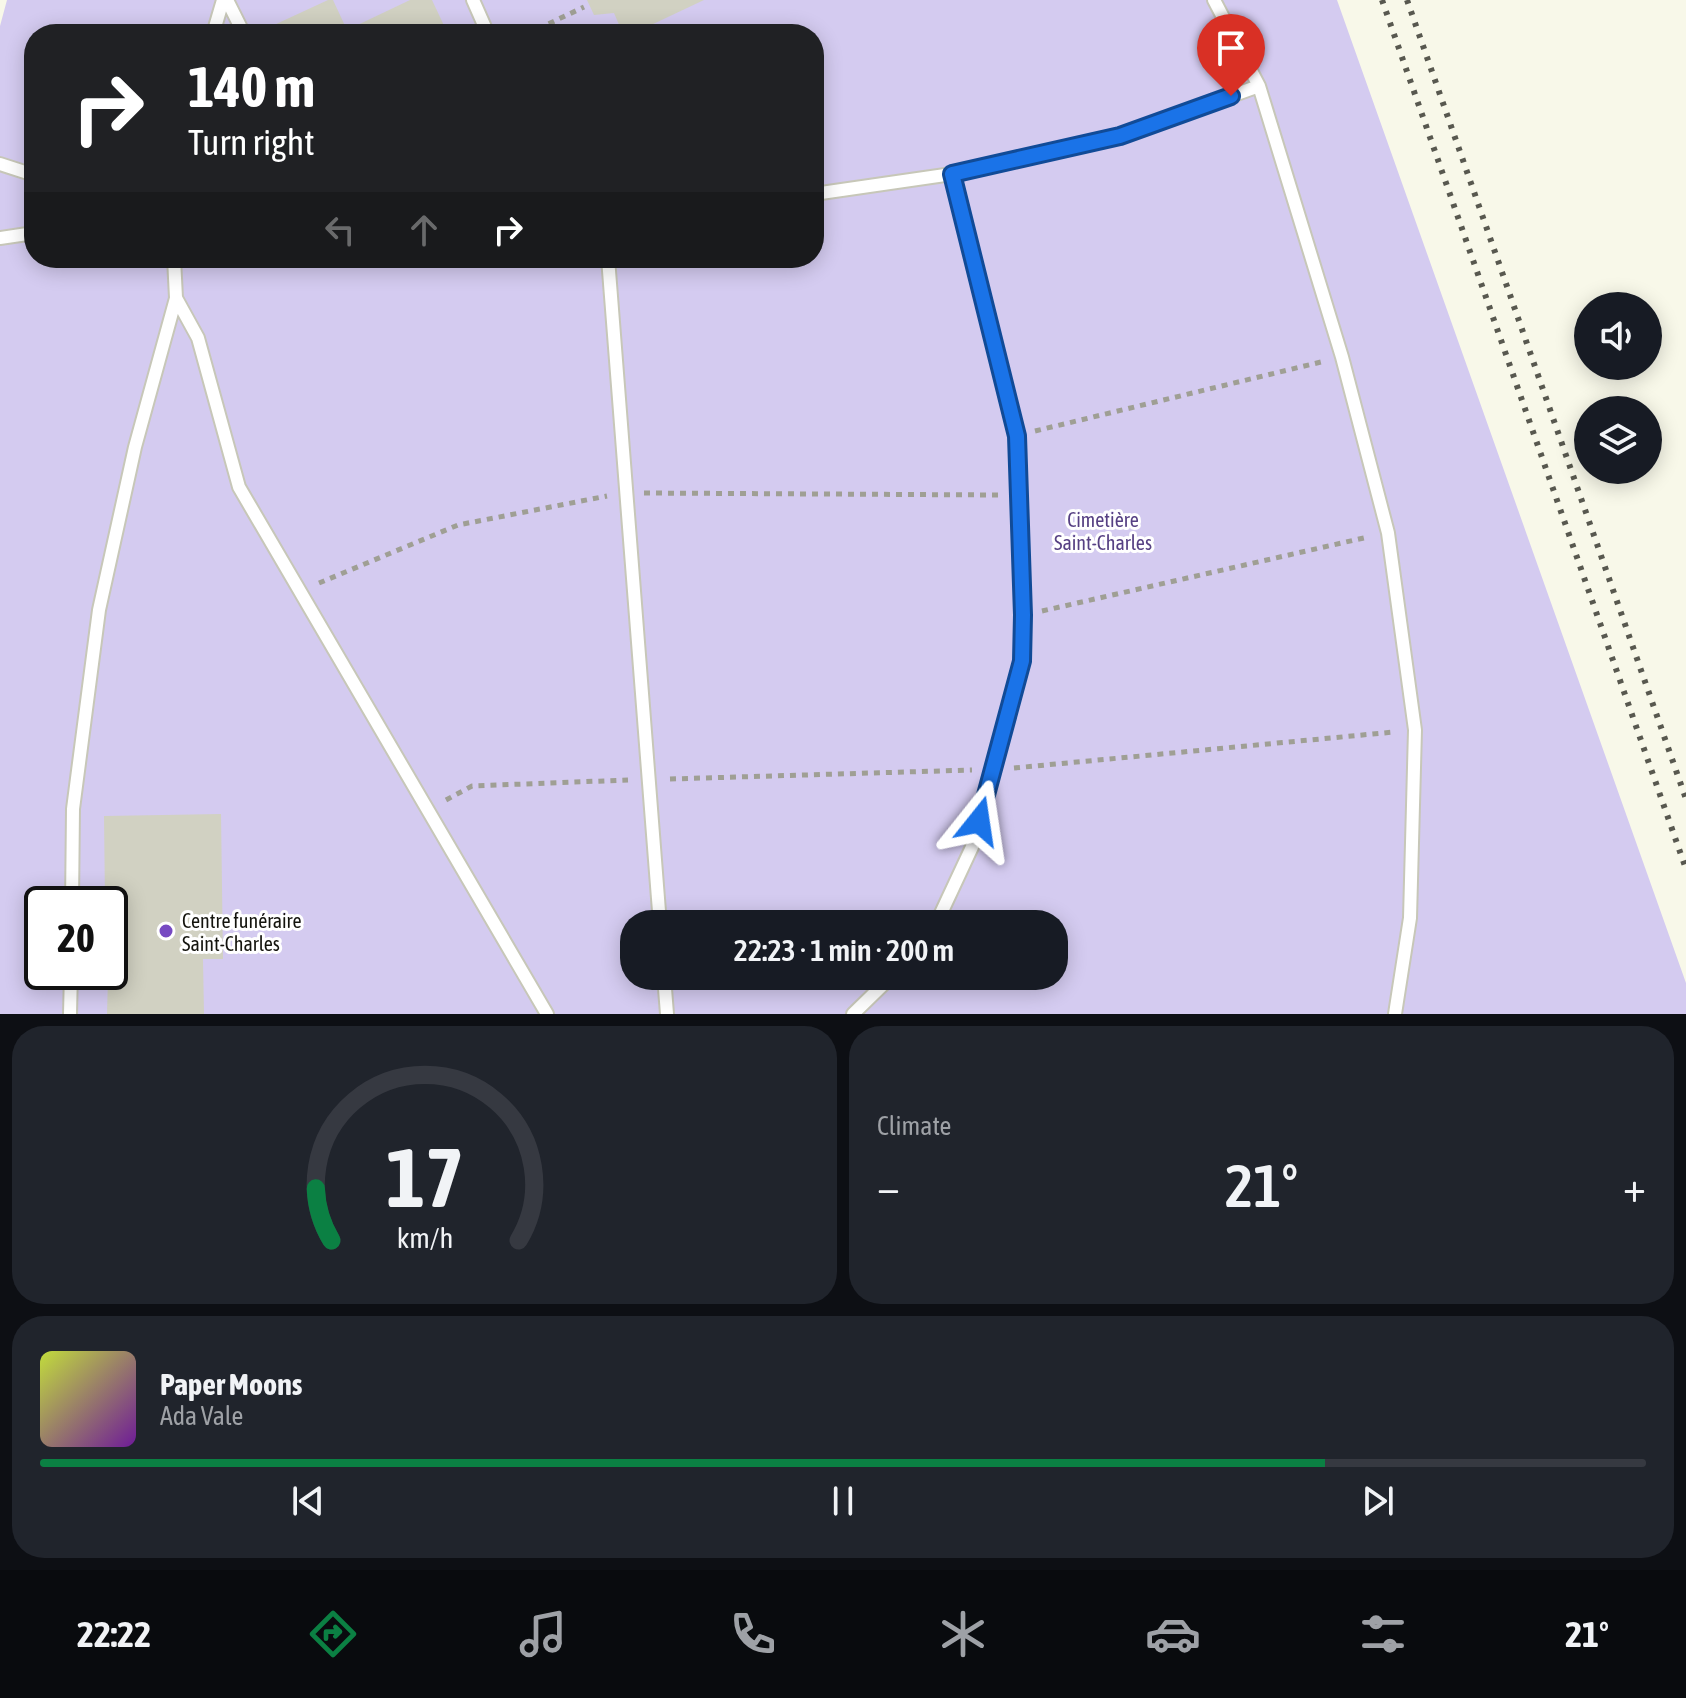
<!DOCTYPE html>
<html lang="en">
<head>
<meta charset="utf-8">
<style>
	:root { --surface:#171b24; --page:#20242c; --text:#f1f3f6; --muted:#9ea1a6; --line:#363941; --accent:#0b8043 }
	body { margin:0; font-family:"Asap Condensed",sans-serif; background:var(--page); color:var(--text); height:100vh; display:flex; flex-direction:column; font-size:30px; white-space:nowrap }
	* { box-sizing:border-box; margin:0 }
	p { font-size:26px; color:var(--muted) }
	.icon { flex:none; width:44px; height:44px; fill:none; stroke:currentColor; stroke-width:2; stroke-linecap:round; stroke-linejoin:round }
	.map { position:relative; height:1014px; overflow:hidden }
	.details { display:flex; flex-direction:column; gap:12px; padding:12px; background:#0d0f14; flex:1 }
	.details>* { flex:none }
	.hud { position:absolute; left:24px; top:24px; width:800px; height:244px; border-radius:32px; box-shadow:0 4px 20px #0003; background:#202124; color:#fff; overflow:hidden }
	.fabs { position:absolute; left:1574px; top:292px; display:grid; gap:16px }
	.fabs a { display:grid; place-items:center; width:88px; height:88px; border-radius:50%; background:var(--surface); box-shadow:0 4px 20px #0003; font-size:40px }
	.speed { position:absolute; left:24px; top:886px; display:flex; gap:16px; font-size:40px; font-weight:700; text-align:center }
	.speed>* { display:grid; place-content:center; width:104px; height:104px; border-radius:50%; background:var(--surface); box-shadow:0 4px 20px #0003; line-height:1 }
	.speed .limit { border:4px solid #111; border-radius:12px; background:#fff; color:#111 }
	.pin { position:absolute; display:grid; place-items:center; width:68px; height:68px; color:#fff; margin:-82px -34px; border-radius:50% 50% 50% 0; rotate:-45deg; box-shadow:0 0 8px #0007 }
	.pin .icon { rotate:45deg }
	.me { position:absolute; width:88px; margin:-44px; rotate:15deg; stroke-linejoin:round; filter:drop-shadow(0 0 6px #0008) }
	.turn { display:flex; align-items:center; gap:28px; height:168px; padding:0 32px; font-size:36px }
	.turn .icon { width:104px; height:104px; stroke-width:2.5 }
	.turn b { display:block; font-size:56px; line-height:68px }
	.lanes { display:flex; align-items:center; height:76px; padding:0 32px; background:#0003; justify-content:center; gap:40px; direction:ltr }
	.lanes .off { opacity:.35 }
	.big { font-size:60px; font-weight:600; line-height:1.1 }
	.details .tile { flex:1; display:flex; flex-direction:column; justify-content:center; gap:12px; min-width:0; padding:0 28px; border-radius:32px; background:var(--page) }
	.details .dial { align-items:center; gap:0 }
	.dial svg { height:208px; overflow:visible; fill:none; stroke:var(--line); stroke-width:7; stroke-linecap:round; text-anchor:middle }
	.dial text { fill:var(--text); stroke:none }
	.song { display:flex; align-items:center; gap:24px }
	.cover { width:96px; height:96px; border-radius:12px; background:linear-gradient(135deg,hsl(70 70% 55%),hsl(280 70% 35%)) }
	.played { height:8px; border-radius:4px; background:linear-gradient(90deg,var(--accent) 80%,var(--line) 80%) }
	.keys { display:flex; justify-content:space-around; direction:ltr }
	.heat { display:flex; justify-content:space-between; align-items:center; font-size:44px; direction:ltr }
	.details .tiles { flex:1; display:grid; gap:12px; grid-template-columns:1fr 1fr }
	.tile:last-child { grid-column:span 2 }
	.trip { position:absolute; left:620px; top:910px; width:448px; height:80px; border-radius:32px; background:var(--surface); box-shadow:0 4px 20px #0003; font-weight:600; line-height:80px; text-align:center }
	.tabs { display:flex; height:128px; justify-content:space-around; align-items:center; background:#090b0e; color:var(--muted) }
	.tabs .icon { width:56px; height:56px }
	.tabs .current { color:var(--accent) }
	.tabs b { font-size:36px; color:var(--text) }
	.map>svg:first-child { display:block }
	.green { fill:#d4cbf0; fill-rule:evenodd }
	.building { fill:#d1d1c2 }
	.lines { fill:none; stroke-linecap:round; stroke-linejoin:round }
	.service-casing { stroke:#c7c7b8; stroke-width:16 }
	.path { stroke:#9f9f94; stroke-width:5; stroke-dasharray:6 6; stroke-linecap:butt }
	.service { stroke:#fff; stroke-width:12 }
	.rail { stroke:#58584f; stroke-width:6; stroke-dasharray:4 8; stroke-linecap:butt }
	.route-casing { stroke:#114b97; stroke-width:20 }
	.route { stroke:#1a73e8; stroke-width:14 }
	.poi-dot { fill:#774ac2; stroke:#fff; stroke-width:3 }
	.labels { text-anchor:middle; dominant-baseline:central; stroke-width:6; stroke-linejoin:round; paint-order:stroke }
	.park-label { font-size:20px; fill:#564083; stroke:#fff }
	.poi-label { font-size:20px; fill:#13130d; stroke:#fff; text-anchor:start }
</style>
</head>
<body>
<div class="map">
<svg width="1686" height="1014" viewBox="0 0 1686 1014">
	<rect width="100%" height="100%" fill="#f8f8e9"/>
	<path class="green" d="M 7,0 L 1337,0 L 1686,983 L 1686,1014 L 0,1014 L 0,26 ZM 34,34 L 814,34 L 814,258 L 34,258 ZM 42,904 L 110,904 L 110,972 L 42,972 ZM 634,924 L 1054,924 L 1054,976 L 634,976 Z"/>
	<path class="building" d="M 328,0 L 333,0 L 347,30 L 410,0 L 432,0 L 448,34 L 279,34 L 274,25 Z
		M 587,0 L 704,0 L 632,34 L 623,34 L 614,13 L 594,15 Z
		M 221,814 L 223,959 L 203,959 L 204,1014 L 107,1014 L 110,904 L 105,904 L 104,816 Z"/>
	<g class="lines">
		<g class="service-casing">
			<path id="service" d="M 227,0 L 244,34
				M 473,0 L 488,34
				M 1214,0 L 1259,86 L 1342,357 L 1388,533 L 1415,730 L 1410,918 L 1395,1014
				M 213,34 L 223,0
				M 0,164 L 34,175
				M 814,194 L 952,174 L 1120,136 L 1259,86
				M 0,238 L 34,233
				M 608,258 L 660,924
				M 176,298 L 198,338 L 239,487 L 547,1014
				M 72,904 L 73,809 L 99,610 L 135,447 L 176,298 L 174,258
				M 936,924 L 972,847 L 1022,661 L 1023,615 L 1017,436 L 952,174
				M 664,976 L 667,1014
				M 70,1014 L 71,972
				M 853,1014 L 892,976"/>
		</g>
		<path class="path" d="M 527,34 L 584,7
			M 1035,431 L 1321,362
			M 644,493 L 998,495
			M 319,583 L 458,525 L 607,496
			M 1042,611 L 1368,537
			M 1014,768 L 1394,732
			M 670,779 L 972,770
			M 446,800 L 472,786 L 628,780"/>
		<use href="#service" class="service"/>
		<path class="rail" d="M 1382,0 L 1686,869
			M 1407,0 L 1686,799"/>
	</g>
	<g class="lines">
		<g class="route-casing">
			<path id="route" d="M 979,821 L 1022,661 L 1023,615 L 1017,436 L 952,174 L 1120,136 L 1231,96"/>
		</g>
		<use href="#route" class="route"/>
	</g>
	<circle class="poi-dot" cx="166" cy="931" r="8"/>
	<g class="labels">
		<g class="park-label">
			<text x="1103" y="519">Cimetière<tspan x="1103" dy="23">Saint-Charles</tspan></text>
		</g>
		<g class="poi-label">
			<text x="182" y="920">Centre funéraire<tspan x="182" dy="23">Saint-Charles</tspan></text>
		</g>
	</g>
</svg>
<div class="fabs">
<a><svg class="icon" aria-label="sound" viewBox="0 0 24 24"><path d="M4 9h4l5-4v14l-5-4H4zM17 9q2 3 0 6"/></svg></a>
<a><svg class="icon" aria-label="layers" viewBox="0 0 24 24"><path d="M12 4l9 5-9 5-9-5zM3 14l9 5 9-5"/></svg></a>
</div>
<div class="speed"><div class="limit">20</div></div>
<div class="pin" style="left:1231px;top:96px;background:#d93025"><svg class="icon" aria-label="arrive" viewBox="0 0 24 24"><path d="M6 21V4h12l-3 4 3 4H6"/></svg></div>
<svg class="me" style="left:979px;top:821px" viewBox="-20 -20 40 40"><path d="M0-17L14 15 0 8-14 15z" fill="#1a73e8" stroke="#fff" stroke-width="4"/></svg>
<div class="trip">22:23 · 1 min · 200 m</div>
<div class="hud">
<div class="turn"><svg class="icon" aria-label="right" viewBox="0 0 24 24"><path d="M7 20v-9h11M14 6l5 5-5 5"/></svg><div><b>140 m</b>Turn right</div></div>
<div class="lanes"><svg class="icon off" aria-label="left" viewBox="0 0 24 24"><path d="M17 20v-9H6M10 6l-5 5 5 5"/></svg><svg class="icon off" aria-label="ahead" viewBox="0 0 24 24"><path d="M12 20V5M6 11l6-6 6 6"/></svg><svg class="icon" aria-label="right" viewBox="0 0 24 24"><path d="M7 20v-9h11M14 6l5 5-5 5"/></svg></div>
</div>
</div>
<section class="details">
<div class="tiles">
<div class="tile dial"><svg viewBox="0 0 100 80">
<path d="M14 69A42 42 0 1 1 86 69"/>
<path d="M14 69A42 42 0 0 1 8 49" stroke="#0b8043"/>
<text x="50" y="56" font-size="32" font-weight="700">17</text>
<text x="50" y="72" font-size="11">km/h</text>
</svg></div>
<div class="tile"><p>Climate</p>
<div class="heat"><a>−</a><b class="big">21°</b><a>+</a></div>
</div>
<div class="tile">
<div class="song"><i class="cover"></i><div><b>Paper Moons</b><p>Ada Vale</p></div></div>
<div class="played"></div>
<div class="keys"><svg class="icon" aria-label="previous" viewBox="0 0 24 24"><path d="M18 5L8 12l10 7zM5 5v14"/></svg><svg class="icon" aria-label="pause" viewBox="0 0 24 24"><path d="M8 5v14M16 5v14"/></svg><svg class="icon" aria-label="next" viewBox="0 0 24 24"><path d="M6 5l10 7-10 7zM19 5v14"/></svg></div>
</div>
</div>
</section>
<nav class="tabs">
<b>22:22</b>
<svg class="icon current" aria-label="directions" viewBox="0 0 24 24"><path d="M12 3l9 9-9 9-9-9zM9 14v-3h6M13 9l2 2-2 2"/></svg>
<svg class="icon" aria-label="music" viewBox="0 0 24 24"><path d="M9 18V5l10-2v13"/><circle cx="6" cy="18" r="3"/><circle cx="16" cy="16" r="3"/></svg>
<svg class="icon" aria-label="phone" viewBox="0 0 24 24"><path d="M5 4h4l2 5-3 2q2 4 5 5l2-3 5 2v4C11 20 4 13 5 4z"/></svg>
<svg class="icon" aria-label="climate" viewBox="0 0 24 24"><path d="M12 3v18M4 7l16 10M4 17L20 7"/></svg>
<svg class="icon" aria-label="car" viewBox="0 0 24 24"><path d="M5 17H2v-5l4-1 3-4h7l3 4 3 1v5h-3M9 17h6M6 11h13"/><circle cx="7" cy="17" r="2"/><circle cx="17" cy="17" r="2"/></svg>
<svg class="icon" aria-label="filters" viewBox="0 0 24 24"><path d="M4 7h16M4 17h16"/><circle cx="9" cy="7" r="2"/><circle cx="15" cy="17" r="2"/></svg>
<b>21°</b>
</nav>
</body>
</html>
